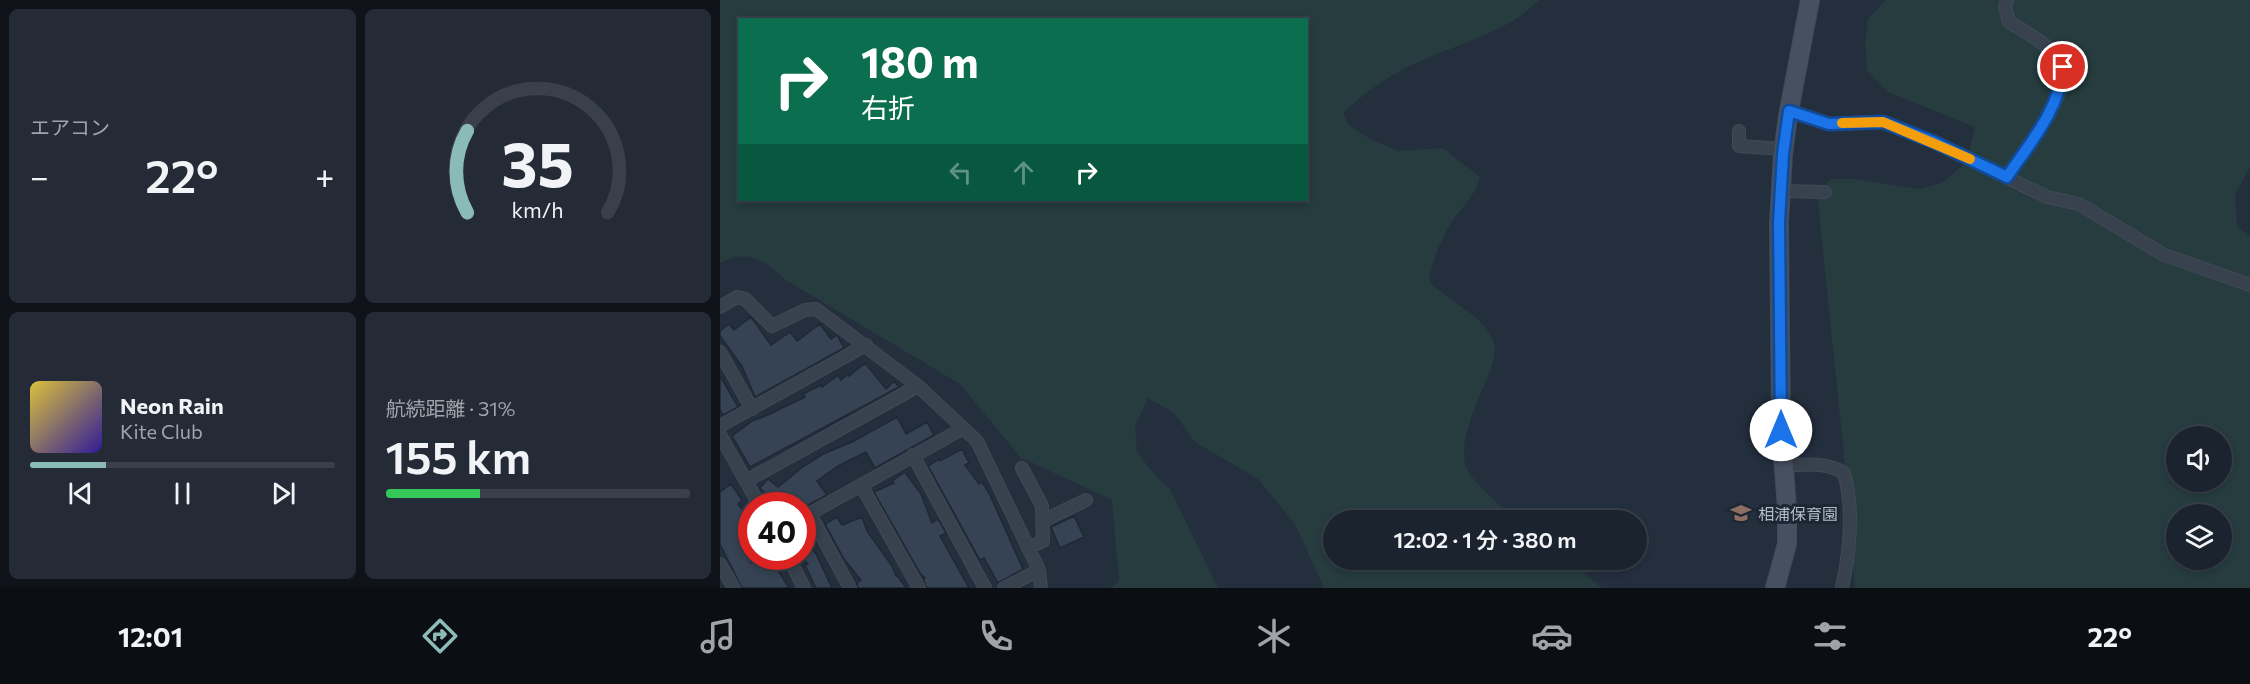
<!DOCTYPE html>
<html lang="ja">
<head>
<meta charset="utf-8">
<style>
	:root { --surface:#1b232e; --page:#242b36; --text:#f1f3f6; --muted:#a0a4aa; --line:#39404a; --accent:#8bbbb9 }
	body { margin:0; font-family:Commissioner,"Noto Sans JP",sans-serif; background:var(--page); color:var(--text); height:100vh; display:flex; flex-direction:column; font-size:22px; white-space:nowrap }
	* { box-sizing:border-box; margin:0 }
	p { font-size:20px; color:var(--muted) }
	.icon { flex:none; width:33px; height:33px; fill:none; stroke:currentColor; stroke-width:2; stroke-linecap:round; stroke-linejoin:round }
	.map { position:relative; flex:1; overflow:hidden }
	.details { display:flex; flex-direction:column; gap:9px; padding:9px; background:#0f1319; width:720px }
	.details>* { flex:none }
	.guide { position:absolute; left:18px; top:18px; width:570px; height:183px; border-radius:0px; box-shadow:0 3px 9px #0003,0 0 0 2px var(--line); background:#0b6e4f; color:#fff; overflow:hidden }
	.fabs { position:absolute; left:1446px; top:426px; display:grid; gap:12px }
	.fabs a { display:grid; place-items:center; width:66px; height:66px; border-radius:50%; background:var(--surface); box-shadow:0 3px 9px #0003,0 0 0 2px var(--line); font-size:30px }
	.speed { position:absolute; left:18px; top:492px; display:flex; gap:12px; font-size:30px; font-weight:700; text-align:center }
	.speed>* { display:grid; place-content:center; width:78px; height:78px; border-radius:50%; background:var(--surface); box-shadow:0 3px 9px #0003,0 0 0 2px var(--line); line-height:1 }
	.speed .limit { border:9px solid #d22; background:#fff; color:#111 }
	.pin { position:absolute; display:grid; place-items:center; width:51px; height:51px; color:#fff; margin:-26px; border:3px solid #fff; border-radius:50%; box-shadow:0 2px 6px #0007 }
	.me { position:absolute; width:66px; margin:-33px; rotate:0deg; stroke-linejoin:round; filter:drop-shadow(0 0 4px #0008) }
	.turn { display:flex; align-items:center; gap:21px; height:126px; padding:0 24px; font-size:27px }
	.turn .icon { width:78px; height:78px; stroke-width:2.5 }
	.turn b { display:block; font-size:42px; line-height:51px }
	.lanes { display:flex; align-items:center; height:57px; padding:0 24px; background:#0003; justify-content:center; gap:30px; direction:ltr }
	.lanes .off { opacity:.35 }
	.big { font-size:45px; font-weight:600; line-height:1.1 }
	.details .card { flex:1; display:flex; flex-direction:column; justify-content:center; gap:9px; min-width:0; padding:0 21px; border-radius:9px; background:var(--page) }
	.details .dial { align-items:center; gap:0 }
	.dial svg { height:156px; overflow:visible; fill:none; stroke:var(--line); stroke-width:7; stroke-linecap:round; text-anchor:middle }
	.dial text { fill:var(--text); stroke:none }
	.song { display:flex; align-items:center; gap:18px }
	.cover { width:72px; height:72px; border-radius:9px; background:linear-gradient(135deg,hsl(50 70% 55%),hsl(250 70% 35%)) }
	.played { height:6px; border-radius:3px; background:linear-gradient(90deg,var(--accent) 25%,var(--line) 25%) }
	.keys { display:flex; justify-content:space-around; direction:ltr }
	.heat { display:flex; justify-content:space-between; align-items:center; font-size:33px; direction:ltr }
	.charge { height:9px; border-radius:4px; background:linear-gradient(90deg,#34c759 31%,var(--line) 0) }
	.details .tiles { flex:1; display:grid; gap:9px; grid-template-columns:repeat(2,1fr) }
	.trip { position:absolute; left:603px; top:510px; width:324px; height:60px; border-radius:30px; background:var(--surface); box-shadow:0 3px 9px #0003,0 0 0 2px var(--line); font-weight:600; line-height:60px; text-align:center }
	.dock { display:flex; height:96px; justify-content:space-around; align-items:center; background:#0b0e12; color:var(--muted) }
	.dock .icon { width:42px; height:42px }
	.dock .current { color:var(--accent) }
	.dock b { font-size:27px; color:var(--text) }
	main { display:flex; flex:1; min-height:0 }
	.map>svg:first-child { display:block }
	.green { fill:#263c3f; fill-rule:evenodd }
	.building { fill:#364354; stroke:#1f2835; stroke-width:1.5 }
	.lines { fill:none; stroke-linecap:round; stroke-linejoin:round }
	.street-casing { stroke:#414a57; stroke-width:14 }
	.secondary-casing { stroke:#414a57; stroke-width:20 }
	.street { stroke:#38414e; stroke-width:12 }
	.secondary { stroke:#465061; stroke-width:18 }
	.route-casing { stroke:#114b97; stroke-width:15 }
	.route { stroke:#1a73e8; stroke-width:10 }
	.slow { stroke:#f59e0b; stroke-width:10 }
	.labels { text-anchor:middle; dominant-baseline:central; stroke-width:6; stroke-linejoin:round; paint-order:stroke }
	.poi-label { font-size:16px; fill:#b4bcc9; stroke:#1d2633; text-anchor:start }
</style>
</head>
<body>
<main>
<section class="details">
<div class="tiles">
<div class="card"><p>エアコン</p>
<div class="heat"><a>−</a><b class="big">22°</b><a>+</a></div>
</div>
<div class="card dial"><svg viewBox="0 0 100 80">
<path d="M14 69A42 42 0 1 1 86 69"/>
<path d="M14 69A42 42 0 0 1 14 27" stroke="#8bbbb9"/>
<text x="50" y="56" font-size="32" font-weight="700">35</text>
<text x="50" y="72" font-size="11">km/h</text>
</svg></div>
<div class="card">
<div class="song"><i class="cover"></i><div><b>Neon Rain</b><p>Kite Club</p></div></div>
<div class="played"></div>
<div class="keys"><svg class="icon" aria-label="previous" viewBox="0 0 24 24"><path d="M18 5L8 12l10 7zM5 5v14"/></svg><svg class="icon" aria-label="pause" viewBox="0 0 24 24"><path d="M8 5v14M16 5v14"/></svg><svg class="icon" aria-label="next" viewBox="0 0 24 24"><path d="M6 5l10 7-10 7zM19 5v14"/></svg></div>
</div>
<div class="card"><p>航続距離 · 31%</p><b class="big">155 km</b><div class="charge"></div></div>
</div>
</section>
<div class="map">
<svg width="1530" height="588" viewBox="0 0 1530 588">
	<rect width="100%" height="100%" fill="#242f3e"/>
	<path class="green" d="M 0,0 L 819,0 C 789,32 734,45 696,63 C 668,76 645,92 623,113 L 628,124 L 650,139 L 678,151 L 723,148 L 760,177 C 756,194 743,206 733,220 C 721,239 712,260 709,281 C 727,301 769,318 774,344 C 777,356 770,372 765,383 C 756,405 735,449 748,471 C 755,484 784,509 796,520 L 614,520 L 614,560 L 848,560 L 882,588 L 604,588 L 575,524 L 538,479 L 475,442 L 454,413 L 428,398 L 415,426 L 417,452 L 434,474 L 450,489 L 498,588 L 391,588 L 399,581 L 392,500 L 300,457 L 240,384 L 66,280 C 45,261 28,248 0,263 ZM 20,20 L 586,20 L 586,200 L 20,200 Z
		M 1166,0 L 1530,0 L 1530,167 L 1515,194 L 1517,226 L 1530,238 L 1530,588 L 1135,588 L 1127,484 L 1097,193 L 1111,179 L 1134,179 L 1199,189 L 1222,183 L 1243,165 L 1250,148 L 1255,127 L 1168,92 L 1147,71 L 1145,43 L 1148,19 ZM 1456,436 L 1502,436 L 1502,482 L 1456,482 ZM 1456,514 L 1502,514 L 1502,560 L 1456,560 Z"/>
	<path class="building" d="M 31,317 L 51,345 L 70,332 L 77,341 L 100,324 L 111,339 L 117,335 L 124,348 L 35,397 L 22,366 L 0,336 L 0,331 L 9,324 L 14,330 Z
		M 145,363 L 166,389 L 174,381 L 179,387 L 30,467 L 12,436 L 32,421 L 50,414 L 85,397 L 83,394 L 101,385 L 102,387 L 118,375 L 121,380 L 128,374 L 129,376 Z
		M 0,376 L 18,407 L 3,415 L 0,409 Z
		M 177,417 L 186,434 L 207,422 L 214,435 L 155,468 L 146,452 L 118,466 L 97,481 L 107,495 L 82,508 L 82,506 L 56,506 L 40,488 L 48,479 L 58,487 L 84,466 L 103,454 L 132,442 Z
		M 242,449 L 249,463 L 245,465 L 259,484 L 262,482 L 269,493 L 303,569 L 278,583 L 264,558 L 260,560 L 250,542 L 208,466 L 219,459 L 220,461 Z
		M 185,472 L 201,494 L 212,523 L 218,519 L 226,533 L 220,536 L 249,588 L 207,588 L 203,579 L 205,578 L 200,573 L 154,492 L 174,483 L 172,481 Z
		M 11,484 L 22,500 L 18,504 L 32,522 L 32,527 L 18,537 L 31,563 L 41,556 L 49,556 L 69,588 L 22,588 L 0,544 L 0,492 Z
		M 354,516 L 364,537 L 340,548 L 331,527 Z
		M 117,517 L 122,525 L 142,517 L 147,531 L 172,566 L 176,576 L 177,575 L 186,588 L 138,588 L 137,583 L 141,580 L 124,559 L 105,524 Z
		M 82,536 L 96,554 L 112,588 L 96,588 L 85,565 L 88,564 L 82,558 Z"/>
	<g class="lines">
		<g class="street-casing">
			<path id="street" d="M 1069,111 L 1109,124 L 1163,122 L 1214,142 L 1327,197 L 1359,204 L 1444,255 L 1530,285
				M 1019,131 L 1019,146 L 1064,149
				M 1287,177 C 1301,156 1351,92 1343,66 C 1337,49 1304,31 1289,22 L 1285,7 L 1287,0
				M 1061,191 L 1105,192
				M 0,307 L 17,297 L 25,299 L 52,326 L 85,310 L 96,309 L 198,386 L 257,441 L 319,570 L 321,588
				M 0,352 L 32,409
				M 0,426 L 146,345
				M 0,435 L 40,506
				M 193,455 L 265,588
				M 1063,466 C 1084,465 1106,461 1124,473 C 1134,509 1130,551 1122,588
				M 302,468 L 322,506 L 323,541 L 308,548
				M 26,481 L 198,386
				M 141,485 L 199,588
				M 90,514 L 130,588
				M 82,518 L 242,429
				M 323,521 L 366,500
				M 68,556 L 84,588
				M 0,564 L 14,588
				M 284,588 L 319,570"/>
		</g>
		<g class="secondary-casing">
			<path id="secondary" d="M 1055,588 L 1067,544 L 1067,509 L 1061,430 L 1059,222 L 1063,154 L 1068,116 L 1090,0"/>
		</g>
		<use href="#street" class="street"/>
		<use href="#secondary" class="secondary"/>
	</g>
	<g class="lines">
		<g class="route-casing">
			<path id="route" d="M 1061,430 L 1059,222 L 1063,154 L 1069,111 L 1109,124 L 1163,122 L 1214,142 L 1287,177 C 1310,143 1340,109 1343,67"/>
		</g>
		<use href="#route" class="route"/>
		<path class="slow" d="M 1122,123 L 1163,122 L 1250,159"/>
	</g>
	<defs>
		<g id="school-bare" transform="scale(1.62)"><path d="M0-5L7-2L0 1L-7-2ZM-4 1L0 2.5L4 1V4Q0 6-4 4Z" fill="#8d6e63" stroke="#1d2633" stroke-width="2.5" paint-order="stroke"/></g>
	</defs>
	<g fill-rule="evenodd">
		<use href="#school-bare" x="1021" y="513"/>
	</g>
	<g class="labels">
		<g class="poi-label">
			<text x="1038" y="513">相浦保育園</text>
		</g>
	</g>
</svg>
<div class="fabs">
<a><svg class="icon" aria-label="sound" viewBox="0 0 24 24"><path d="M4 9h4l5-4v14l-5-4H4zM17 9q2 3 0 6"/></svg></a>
<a><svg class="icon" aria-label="layers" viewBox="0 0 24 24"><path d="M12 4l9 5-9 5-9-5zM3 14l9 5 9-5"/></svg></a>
</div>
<div class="speed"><div class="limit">40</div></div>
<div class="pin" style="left:1343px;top:67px;background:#d93025"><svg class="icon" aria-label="arrive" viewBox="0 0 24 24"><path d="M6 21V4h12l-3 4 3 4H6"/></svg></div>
<svg class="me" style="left:1061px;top:430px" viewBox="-20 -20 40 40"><circle r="19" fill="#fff"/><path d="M0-13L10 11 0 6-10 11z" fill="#1a73e8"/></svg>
<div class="trip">12:02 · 1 分 · 380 m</div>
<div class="guide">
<div class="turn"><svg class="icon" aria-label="right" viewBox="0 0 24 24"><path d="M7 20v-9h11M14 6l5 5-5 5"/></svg><div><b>180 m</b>右折</div></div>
<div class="lanes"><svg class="icon off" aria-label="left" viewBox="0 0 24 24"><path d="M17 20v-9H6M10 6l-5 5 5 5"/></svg><svg class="icon off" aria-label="ahead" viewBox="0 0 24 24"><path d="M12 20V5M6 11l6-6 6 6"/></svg><svg class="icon" aria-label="right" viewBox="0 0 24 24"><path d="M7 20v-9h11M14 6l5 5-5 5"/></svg></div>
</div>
</div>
</main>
<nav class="dock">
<b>12:01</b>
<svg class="icon current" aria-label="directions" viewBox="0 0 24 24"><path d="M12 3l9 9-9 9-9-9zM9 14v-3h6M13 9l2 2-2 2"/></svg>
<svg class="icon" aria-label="music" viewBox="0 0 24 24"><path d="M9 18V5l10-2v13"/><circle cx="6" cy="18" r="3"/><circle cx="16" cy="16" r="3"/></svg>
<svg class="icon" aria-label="phone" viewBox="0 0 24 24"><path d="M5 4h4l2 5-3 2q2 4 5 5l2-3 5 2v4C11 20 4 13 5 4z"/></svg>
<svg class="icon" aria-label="climate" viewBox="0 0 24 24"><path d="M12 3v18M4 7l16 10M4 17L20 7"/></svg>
<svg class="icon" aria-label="car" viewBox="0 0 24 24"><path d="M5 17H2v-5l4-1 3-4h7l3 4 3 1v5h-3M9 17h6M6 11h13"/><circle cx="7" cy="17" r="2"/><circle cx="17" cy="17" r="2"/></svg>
<svg class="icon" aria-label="filters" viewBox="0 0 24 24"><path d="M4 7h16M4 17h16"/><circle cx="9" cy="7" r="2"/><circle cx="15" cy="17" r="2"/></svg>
<b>22°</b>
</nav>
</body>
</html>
